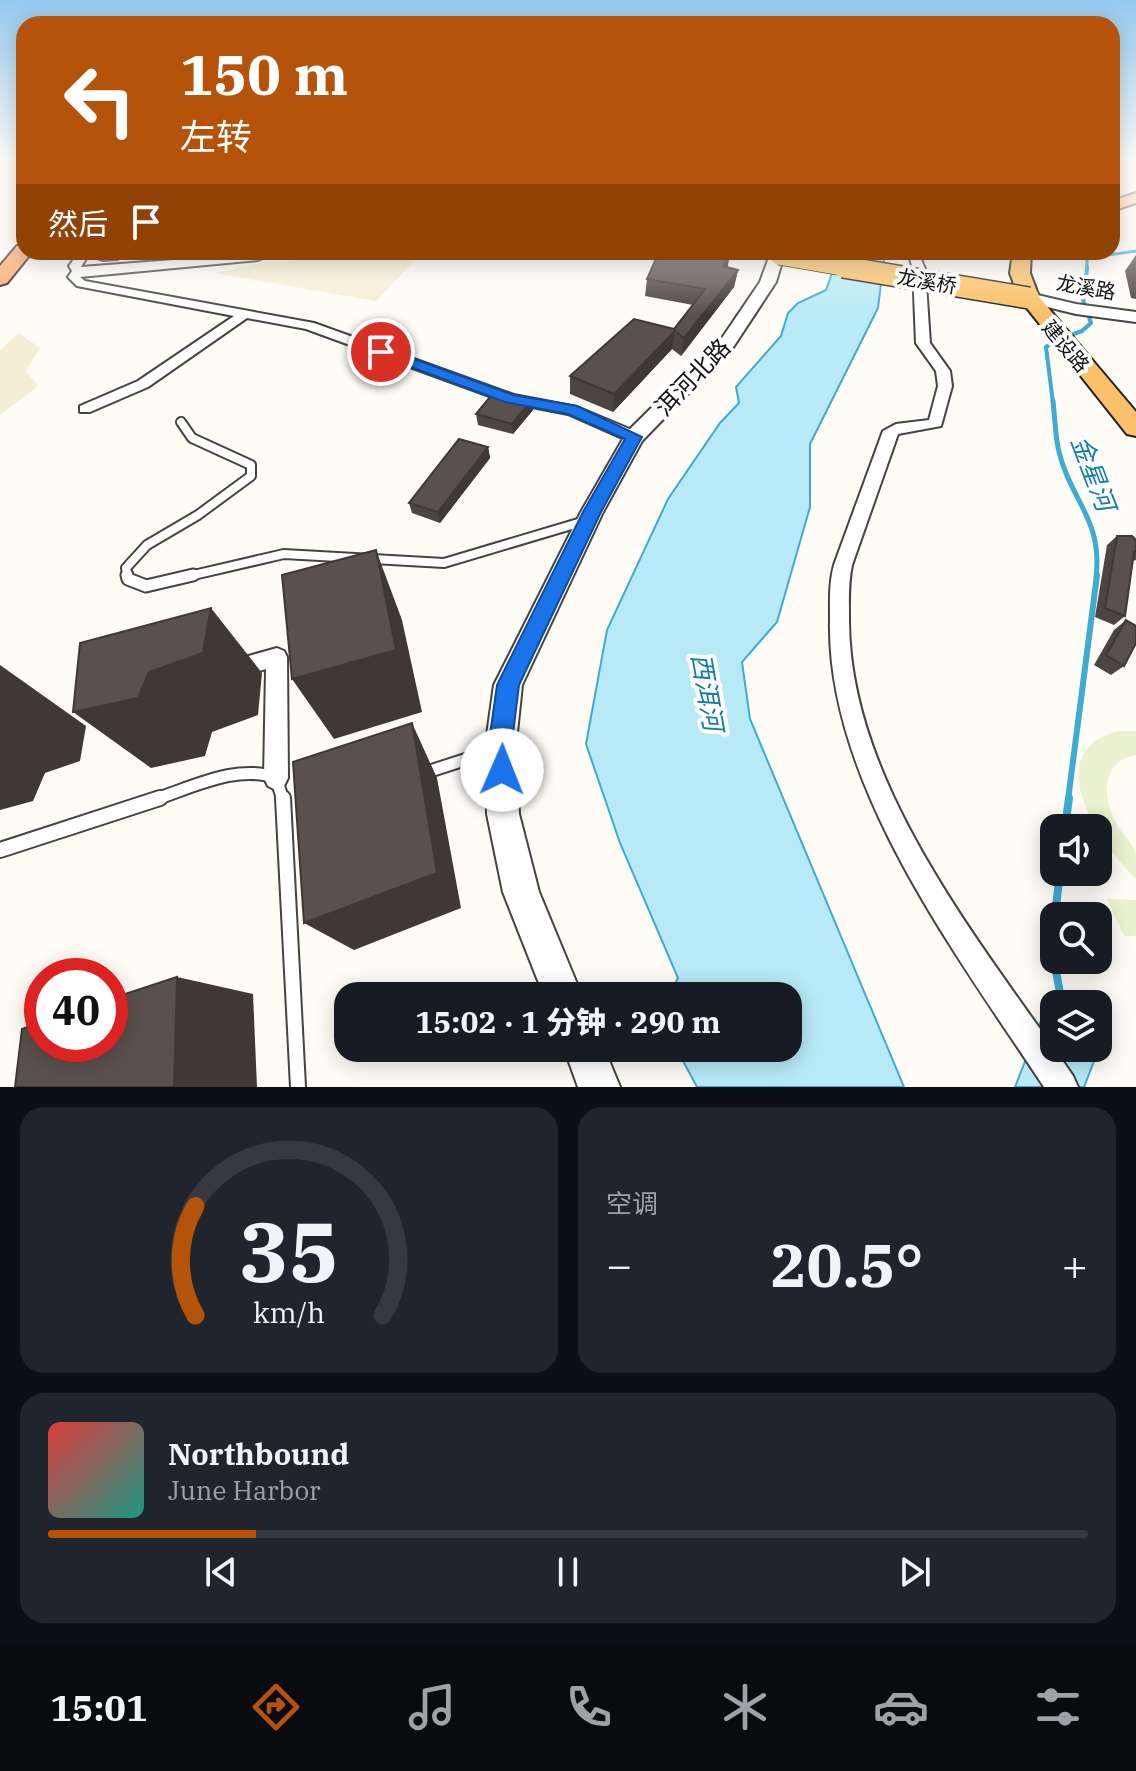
<!DOCTYPE html>
<html lang="zh">
<head>
<meta charset="utf-8">
<style>
	:root { --surface:#171b24; --page:#20242c; --text:#f1f3f6; --muted:#9ea1a6; --line:#363941; --accent:#b45309 }
	body { margin:0; font-family:"IBM Plex Serif","Noto Sans SC",serif; background:var(--page); color:var(--text); height:100vh; display:flex; flex-direction:column; font-size:30px; white-space:nowrap }
	* { box-sizing:border-box; margin:0 }
	p { font-size:26px; color:var(--muted) }
	.icon { flex:none; width:44px; height:44px; fill:none; stroke:currentColor; stroke-width:2; stroke-linecap:round; stroke-linejoin:round }
	.map { position:relative; height:1087px; overflow:hidden }
	.sheet { display:flex; flex-direction:column; gap:20px; padding:20px; background:#0d0f14; flex:1 }
	.sheet>* { flex:none }
	.hud { position:absolute; left:16px; top:16px; width:1104px; height:244px; border-radius:24px; box-shadow:0 4px 20px #0003; background:#b45309; color:#fff; overflow:hidden }
	.buttons { position:absolute; left:1040px; top:814px; display:grid; gap:16px }
	.buttons a { display:grid; place-items:center; width:72px; height:72px; border-radius:16px; background:var(--surface); box-shadow:0 4px 20px #0003; font-size:40px }
	.speed { position:absolute; left:24px; top:958px; display:flex; gap:16px; font-size:40px; font-weight:700; text-align:center }
	.speed>* { display:grid; place-content:center; width:104px; height:104px; border-radius:50%; background:var(--surface); box-shadow:0 4px 20px #0003; line-height:1 }
	.speed .limit { border:12px solid #d22; background:#fff; color:#111 }
	.pin { position:absolute; display:grid; place-items:center; width:68px; height:68px; color:#fff; margin:-34px; border:4px solid #fff; border-radius:50%; box-shadow:0 2px 8px #0007 }
	.me { position:absolute; width:88px; margin:-44px; rotate:1deg; stroke-linejoin:round; filter:drop-shadow(0 0 6px #0008) }
	.turn { display:flex; align-items:center; gap:28px; height:168px; padding:0 32px; font-size:36px }
	.turn .icon { width:104px; height:104px; stroke-width:2.5 }
	.turn b { display:block; font-size:56px; line-height:68px }
	.then { display:flex; align-items:center; height:76px; padding:0 32px; background:#0003; gap:16px; font-size:30px }
	.big { font-size:60px; font-weight:800; line-height:1.1 }
	.sheet .tile { flex:1; display:flex; flex-direction:column; justify-content:center; gap:12px; min-width:0; padding:0 28px; border-radius:24px; background:var(--page) }
	.sheet .dial { align-items:center; gap:0 }
	.dial svg { height:208px; overflow:visible; fill:none; stroke:var(--line); stroke-width:7; stroke-linecap:round; text-anchor:middle }
	.dial text { fill:var(--text); stroke:none }
	.song { display:flex; align-items:center; gap:24px }
	.cover { width:96px; height:96px; border-radius:12px; background:linear-gradient(135deg,hsl(0 70% 55%),hsl(170 70% 35%)) }
	.played { height:8px; border-radius:4px; background:linear-gradient(90deg,var(--accent) 20%,var(--line) 20%) }
	.keys { display:flex; justify-content:space-around; direction:ltr }
	.heat { display:flex; justify-content:space-between; align-items:center; font-size:44px; direction:ltr }
	.sheet .tiles { flex:1; display:grid; gap:20px; grid-template-columns:1fr 1fr }
	.tile:last-child { grid-column:span 2 }
	.trip { position:absolute; left:334px; top:982px; width:468px; height:80px; border-radius:24px; background:var(--surface); box-shadow:0 4px 20px #0003; font-weight:800; line-height:80px; text-align:center }
	.tabs { display:flex; height:128px; justify-content:space-around; align-items:center; background:#090b0e; color:var(--muted) }
	.tabs .icon { width:56px; height:56px }
	.tabs .selected { color:var(--accent) }
	.tabs b { font-size:36px; color:var(--text) }
	.map>svg:first-child { display:block }
	.farmland { fill:#f6eed4 }
	.pitch { fill:#ebf2cf }
	.water { fill:#b8e9f7; stroke:#3eabd0; stroke-width:2 }
	.lines { fill:none; stroke-linecap:round; stroke-linejoin:round }
	.stream-far4 { stroke:#3eabd0; stroke-width:3 }
	.stream-far3 { stroke:#3eabd0; stroke-width:4 }
	.stream-far2 { stroke:#3eabd0; stroke-width:5 }
	.stream-far1 { stroke:#3eabd0; stroke-width:6 }
	.stream { stroke:#3eabd0; stroke-width:8 }
	.service-far2-casing { stroke:#444; stroke-width:12 }
	.service-far1-casing { stroke:#444; stroke-width:15 }
	.service-casing { stroke:#444; stroke-width:18 }
	.minor-casing { stroke:#444; stroke-width:4 }
	.tertiary-casing { stroke:#444; stroke-width:4 }
	.primary-casing { stroke:#222; stroke-width:4 }
	.trunk-casing { stroke:#222; stroke-width:4 }
	.service-far2 { stroke:#fff; stroke-width:8 }
	.service-far1 { stroke:#fff; stroke-width:11 }
	.service { stroke:#fff; stroke-width:14 }
	.minor { fill:#fff; fill-rule:evenodd }
	.tertiary { fill:#fff; fill-rule:evenodd }
	.primary { fill:#fac16a; fill-rule:evenodd }
	.trunk { fill:#f8a663; fill-rule:evenodd }
	.primary-bridge-far1-casing { stroke:#222; stroke-width:19; stroke-linecap:butt }
	.primary-bridge-casing { stroke:#222; stroke-width:24; stroke-linecap:butt }
	.primary-bridge-far1 { stroke:#fac16a; stroke-width:17 }
	.primary-bridge { stroke:#fac16a; stroke-width:21 }
	.wall { fill:#4d4542 }
	.shaded-wall { fill:#3f3836 }
	.building { fill:#5a504d; stroke:#3f3836; stroke-width:2 }
	.route { fill:#1a73e8; stroke:#114b97; stroke-width:2 }
	.labels { text-anchor:middle; dominant-baseline:central; stroke-width:8; stroke-linejoin:round; paint-order:stroke }
	.far-street-label { font-size:20px; fill:#111; stroke:#fff }
	.street-label { font-size:24px; fill:#111; stroke:#fff }
	.water-label { font-size:26px; font-style:italic; fill:#167da7; stroke:#fff }
</style>
</head>
<body>
<div class="map">
<svg width="1136" height="1087" viewBox="0 0 1136 1087">
	<rect width="100%" height="100%" fill="#fffbf5"/>
	<path class="farmland" d="M 381,254 L 415,260 L 376,301 L 214,273 L 262,263 Z
		M 19,333 L 40,348 L 26,371 L 38,386 L 0,415 L 0,350 Z"/>
	<path class="pitch" d="M 1118,731 L 1136,731 L 1136,755 C 1098,762 1103,801 1118,827 C 1123,835 1134,845 1136,853 C 1136,861 1136,871 1136,879 C 1102,846 1036,753 1118,731 Z
		M 1107,899 L 1136,900 L 1136,936 L 1124,936 Z"/>
	<path class="water" d="M 832,252 L 885,252 L 878,308 L 810,444 L 810,507 L 777,622 L 742,662 L 750,719 L 904,1087 L 697,1087 L 676,1048 L 788,1048 L 788,996 L 668,996 L 678,978 L 620,843 L 586,744 L 607,630 L 668,499 L 720,423 L 739,403 L 736,387 L 781,336 L 788,313 L 798,303 L 826,290 L 833,270 Z
		M 1045,1010 L 1054,1018 L 1054,1048 L 1087,1048 L 1096,1056 L 1084,1087 L 1015,1087 Z"/>
	<g class="lines">
		<path class="stream-far4" d="M 1087,269 L 1087,258 L 1136,251"/>
		<path class="stream-far3" d="M 1068,336 L 1082,331 L 1091,323 L 1083,300 L 1090,289 L 1086,281 L 1087,267
			M 1053,403 L 1046,347 L 1058,339"/>
		<path class="stream-far2" d="M 1053,401 C 1055,418 1055,436 1059,452 C 1071,501 1103,520 1096,577"/>
		<path class="stream-far1" d="M 1068,800 L 1097,575"/>
		<path class="stream" d="M 1065,828 L 1069,798
			M 1055,916 L 1060,872
			M 1054,926 L 1054,958
			M 1054,960 L 1062,1004"/>
		<g class="service-far2-casing">
			<path id="service-far2" d="M 128,577 L 126,568 L 147,545 L 198,515 L 251,476 L 251,465 L 192,438 L 181,422
				M 185,577 L 284,554 L 444,563 L 585,521"/>
		</g>
		<g class="service-far1-casing">
			<path id="service-far1" d="M 127,575 L 128,579 L 146,586 L 193,575
				M 424,773 L 498,749
				M 153,800 C 191,788 238,763 276,778 L 283,800"/>
		</g>
		<g class="service-casing">
			<path id="service" d="M 283,798 L 298,1087
				M 0,850 L 160,798"/>
		</g>
		<g class="minor-casing">
			<path id="minor" d="M 79,252 L 90,252 L 81,267 L 279,252 L 258,260 L 80,277 L 85,281 L 314,323 L 514,395 L 577,407 L 639,433 L 642,437 L 634,442 L 629,441 L 568,414 L 506,402 L 306,329 L 247,318 L 148,387 L 90,412 L 80,412 L 80,406 L 138,381 L 234,316 L 77,286 L 68,277 L 72,271 L 69,266 Z
				M 908,252 L 918,252 L 925,269 L 930,343 L 950,371 L 952,386 L 941,426 L 898,434 L 852,565 C 848,583 849,601 849,620 C 849,785 983,945 1073,1076 L 1078,1087 L 1044,1087 C 957,955 826,783 830,620 C 830,601 829,583 834,565 L 883,431 L 896,424 L 929,420 L 938,386 L 936,371 L 916,343 L 913,269 Z
				M 277,648 L 284,651 L 287,657 L 288,778 L 284,786 L 276,790 L 268,786 L 264,778 L 266,669 L 234,678 L 227,676 L 223,669 L 227,662 Z"/>
		</g>
		<g class="tertiary-casing">
			<path id="tertiary" d="M 771,252 L 785,252 L 776,282 L 734,346 L 642,441 L 603,512 L 522,685 L 516,742 L 519,814 L 539,892 L 582,996 L 544,996 L 503,892 L 487,814 L 486,742 L 494,685 L 581,512 L 627,432 L 722,338 L 760,282 Z
				M 1029,293 L 1076,304 L 1136,312 L 1136,322 L 1076,314 L 1023,301 L 1021,298 Z
				M 564,1048 L 604,1048 L 620,1087 L 578,1087 Z"/>
		</g>
		<g class="primary-casing">
			<path id="primary" d="M 1136,193 L 1136,203 L 1112,211 L 1112,201 Z
				M 1013,252 L 1031,252 L 1030,273 L 1039,297 L 1136,412 L 1136,436 L 1127,434 L 1019,298 L 1010,273 Z"/>
		</g>
		<g class="trunk-casing">
			<path id="trunk" d="M 24,244 L 24,252 L 32,252 L 7,283 L 0,285 L 0,266 L 17,246 Z"/>
		</g>
		<use href="#service-far2" class="service-far2"/>
		<use href="#service-far1" class="service-far1"/>
		<use href="#service" class="service"/>
		<use href="#minor" class="minor"/>
		<use href="#tertiary" class="tertiary"/>
		<use href="#primary" class="primary"/>
		<use href="#trunk" class="trunk"/>
		<g class="primary-bridge-far1-casing">
			<path id="primary-bridge-far1" d="M 779,256 L 855,269"/>
		</g>
		<g class="primary-bridge-casing">
			<path id="primary-bridge" d="M 843,267 L 1029,298"/>
		</g>
		<use href="#primary-bridge-far1" class="primary-bridge-far1"/>
		<use href="#primary-bridge" class="primary-bridge"/>
	</g>
	<path class="wall" d="M 86,252 L 136,252 L 117,261 L 103,262 L 90,258 Z
		M 138,252 L 178,252 L 169,257 Z
		M 1136,255 L 1136,299 L 1131,298 L 1125,271 Z
		M 728,267 L 738,270 L 734,287 L 681,356 L 672,349 L 613,412 L 570,394 L 570,376 L 674,329 L 693,305 L 645,296 L 647,279 Z
		M 533,410 L 513,434 L 478,425 L 476,414 Z
		M 488,447 L 490,458 L 440,523 L 412,513 L 409,503 Z
		M 1117,536 L 1136,540 L 1136,560 L 1133,561 L 1125,616 L 1114,625 L 1095,617 L 1107,545 Z
		M 1126,620 L 1124,666 L 1111,675 L 1094,665 L 1114,630 Z"/>
	<path class="shaded-wall" d="M 112,252 L 136,252 L 117,261 Z
		M 166,252 L 178,252 L 169,257 Z
		M 730,254 L 727,271 L 723,266 Z
		M 738,270 L 734,287 L 681,356 L 684,338 Z
		M 675,331 L 672,349 L 613,412 L 614,394 Z
		M 532,400 L 533,410 L 513,434 L 512,424 Z
		M 488,447 L 490,458 L 440,523 L 438,512 Z
		M 376,550 L 402,620 L 422,712 L 334,739 L 292,679 Z
		M 211,608 L 262,673 L 258,715 L 212,732 L 205,756 L 151,768 L 73,712 L 149,672 Z
		M 0,665 L 86,726 L 80,761 L 45,773 L 33,801 L 0,810 Z
		M 412,723 L 437,778 L 461,908 L 354,950 L 304,923 Z
		M 177,977 L 253,994 L 257,1087 L 174,1087 Z"/>
	<path class="building" d="M 659,252 L 701,252 L 730,254 L 723,266 L 738,270 L 684,338 L 675,331 L 614,394 L 570,376 L 634,319 L 674,329 L 705,289 L 647,279 Z
		M 494,392 L 532,400 L 512,424 L 476,414 Z
		M 459,439 L 488,447 L 438,512 L 409,503 Z
		M 1117,536 L 1132,536 L 1136,540 L 1136,552 L 1134,552 L 1125,616 L 1105,608 Z
		M 376,550 L 396,650 L 292,679 L 282,575 Z
		M 211,608 L 203,653 L 149,672 L 138,698 L 73,712 L 80,643 Z
		M 1126,620 L 1136,626 L 1136,643 L 1124,666 L 1106,655 Z
		M 412,723 L 437,873 L 304,923 L 293,762 Z
		M 177,977 L 174,1087 L 15,1087 L 22,1029 L 42,1022 L 42,1044 L 110,1044 L 110,999 Z"/>
	<linearGradient id="sky" x2="0" y2="1"><stop stop-color="#95c9ee"/><stop offset="0.52" stop-color="#fffdfa"/><stop offset="1" stop-color="#fffdfa" stop-opacity="0"/></linearGradient>
	<rect width="1136" height="315" fill="url(#sky)"/>
	<path class="route" d="M 376,349 L 386,349 L 514,395 L 577,406 L 642,437 L 601,512 L 519,685 L 512,742 L 513,770 L 510,778 L 502,782 L 493,778 L 490,770 L 489,742 L 497,685 L 583,512 L 625,439 L 568,414 L 505,402 L 376,354 Z"/>
	<g class="labels">
		<g class="far-street-label">
			<text transform="translate(927 281) rotate(10)">龙溪桥</text>
			<text transform="translate(1086 287) rotate(10)">龙溪路</text>
			<text transform="translate(1066 346) rotate(50)">建设路</text>
		</g>
		<g class="street-label">
			<text transform="translate(692 377) rotate(-46)">洱河北路</text>
		</g>
		<g class="water-label">
			<text transform="translate(1094 473) rotate(69)">金星河</text>
			<text transform="translate(708 692) rotate(80)">西洱河</text>
		</g>
	</g>
</svg>
<div class="buttons">
<a><svg class="icon" aria-label="sound" viewBox="0 0 24 24"><path d="M4 9h4l5-4v14l-5-4H4zM17 9q2 3 0 6"/></svg></a>
<a><svg class="icon" aria-label="search" viewBox="0 0 24 24"><circle cx="10" cy="10" r="6"/><path d="M15 15l6 6"/></svg></a>
<a><svg class="icon" aria-label="layers" viewBox="0 0 24 24"><path d="M12 4l9 5-9 5-9-5zM3 14l9 5 9-5"/></svg></a>
</div>
<div class="speed"><div class="limit">40</div></div>
<div class="pin" style="left:381px;top:352px;background:#d93025"><svg class="icon" aria-label="arrive" viewBox="0 0 24 24"><path d="M6 21V4h12l-3 4 3 4H6"/></svg></div>
<svg class="me" style="left:502px;top:770px" viewBox="-20 -20 40 40"><circle r="19" fill="#fff"/><path d="M0-13L10 11 0 6-10 11z" fill="#1a73e8"/></svg>
<div class="trip">15:02 · 1 分钟 · 290 m</div>
<div class="hud">
<div class="turn"><svg class="icon" aria-label="left" viewBox="0 0 24 24"><path d="M17 20v-9H6M10 6l-5 5 5 5"/></svg><div><b>150 m</b>左转</div></div>
<div class="then">然后<svg class="icon" aria-label="arrive" viewBox="0 0 24 24"><path d="M6 21V4h12l-3 4 3 4H6"/></svg></div>
</div>
</div>
<section class="sheet">
<div class="tiles">
<div class="tile dial"><svg viewBox="0 0 100 80">
<path d="M14 69A42 42 0 1 1 86 69"/>
<path d="M14 69A42 42 0 0 1 14 27" stroke="#b45309"/>
<text x="50" y="56" font-size="32" font-weight="700">35</text>
<text x="50" y="72" font-size="11">km/h</text>
</svg></div>
<div class="tile"><p>空调</p>
<div class="heat"><a>−</a><b class="big">20.5°</b><a>+</a></div>
</div>
<div class="tile">
<div class="song"><i class="cover"></i><div><b>Northbound</b><p>June Harbor</p></div></div>
<div class="played"></div>
<div class="keys"><svg class="icon" aria-label="previous" viewBox="0 0 24 24"><path d="M18 5L8 12l10 7zM5 5v14"/></svg><svg class="icon" aria-label="pause" viewBox="0 0 24 24"><path d="M8 5v14M16 5v14"/></svg><svg class="icon" aria-label="next" viewBox="0 0 24 24"><path d="M6 5l10 7-10 7zM19 5v14"/></svg></div>
</div>
</div>
</section>
<nav class="tabs">
<b>15:01</b>
<svg class="icon selected" aria-label="directions" viewBox="0 0 24 24"><path d="M12 3l9 9-9 9-9-9zM9 14v-3h6M13 9l2 2-2 2"/></svg>
<svg class="icon" aria-label="music" viewBox="0 0 24 24"><path d="M9 18V5l10-2v13"/><circle cx="6" cy="18" r="3"/><circle cx="16" cy="16" r="3"/></svg>
<svg class="icon" aria-label="phone" viewBox="0 0 24 24"><path d="M5 4h4l2 5-3 2q2 4 5 5l2-3 5 2v4C11 20 4 13 5 4z"/></svg>
<svg class="icon" aria-label="climate" viewBox="0 0 24 24"><path d="M12 3v18M4 7l16 10M4 17L20 7"/></svg>
<svg class="icon" aria-label="car" viewBox="0 0 24 24"><path d="M5 17H2v-5l4-1 3-4h7l3 4 3 1v5h-3M9 17h6M6 11h13"/><circle cx="7" cy="17" r="2"/><circle cx="17" cy="17" r="2"/></svg>
<svg class="icon" aria-label="filters" viewBox="0 0 24 24"><path d="M4 7h16M4 17h16"/><circle cx="9" cy="7" r="2"/><circle cx="15" cy="17" r="2"/></svg>
</nav>
</body>
</html>
